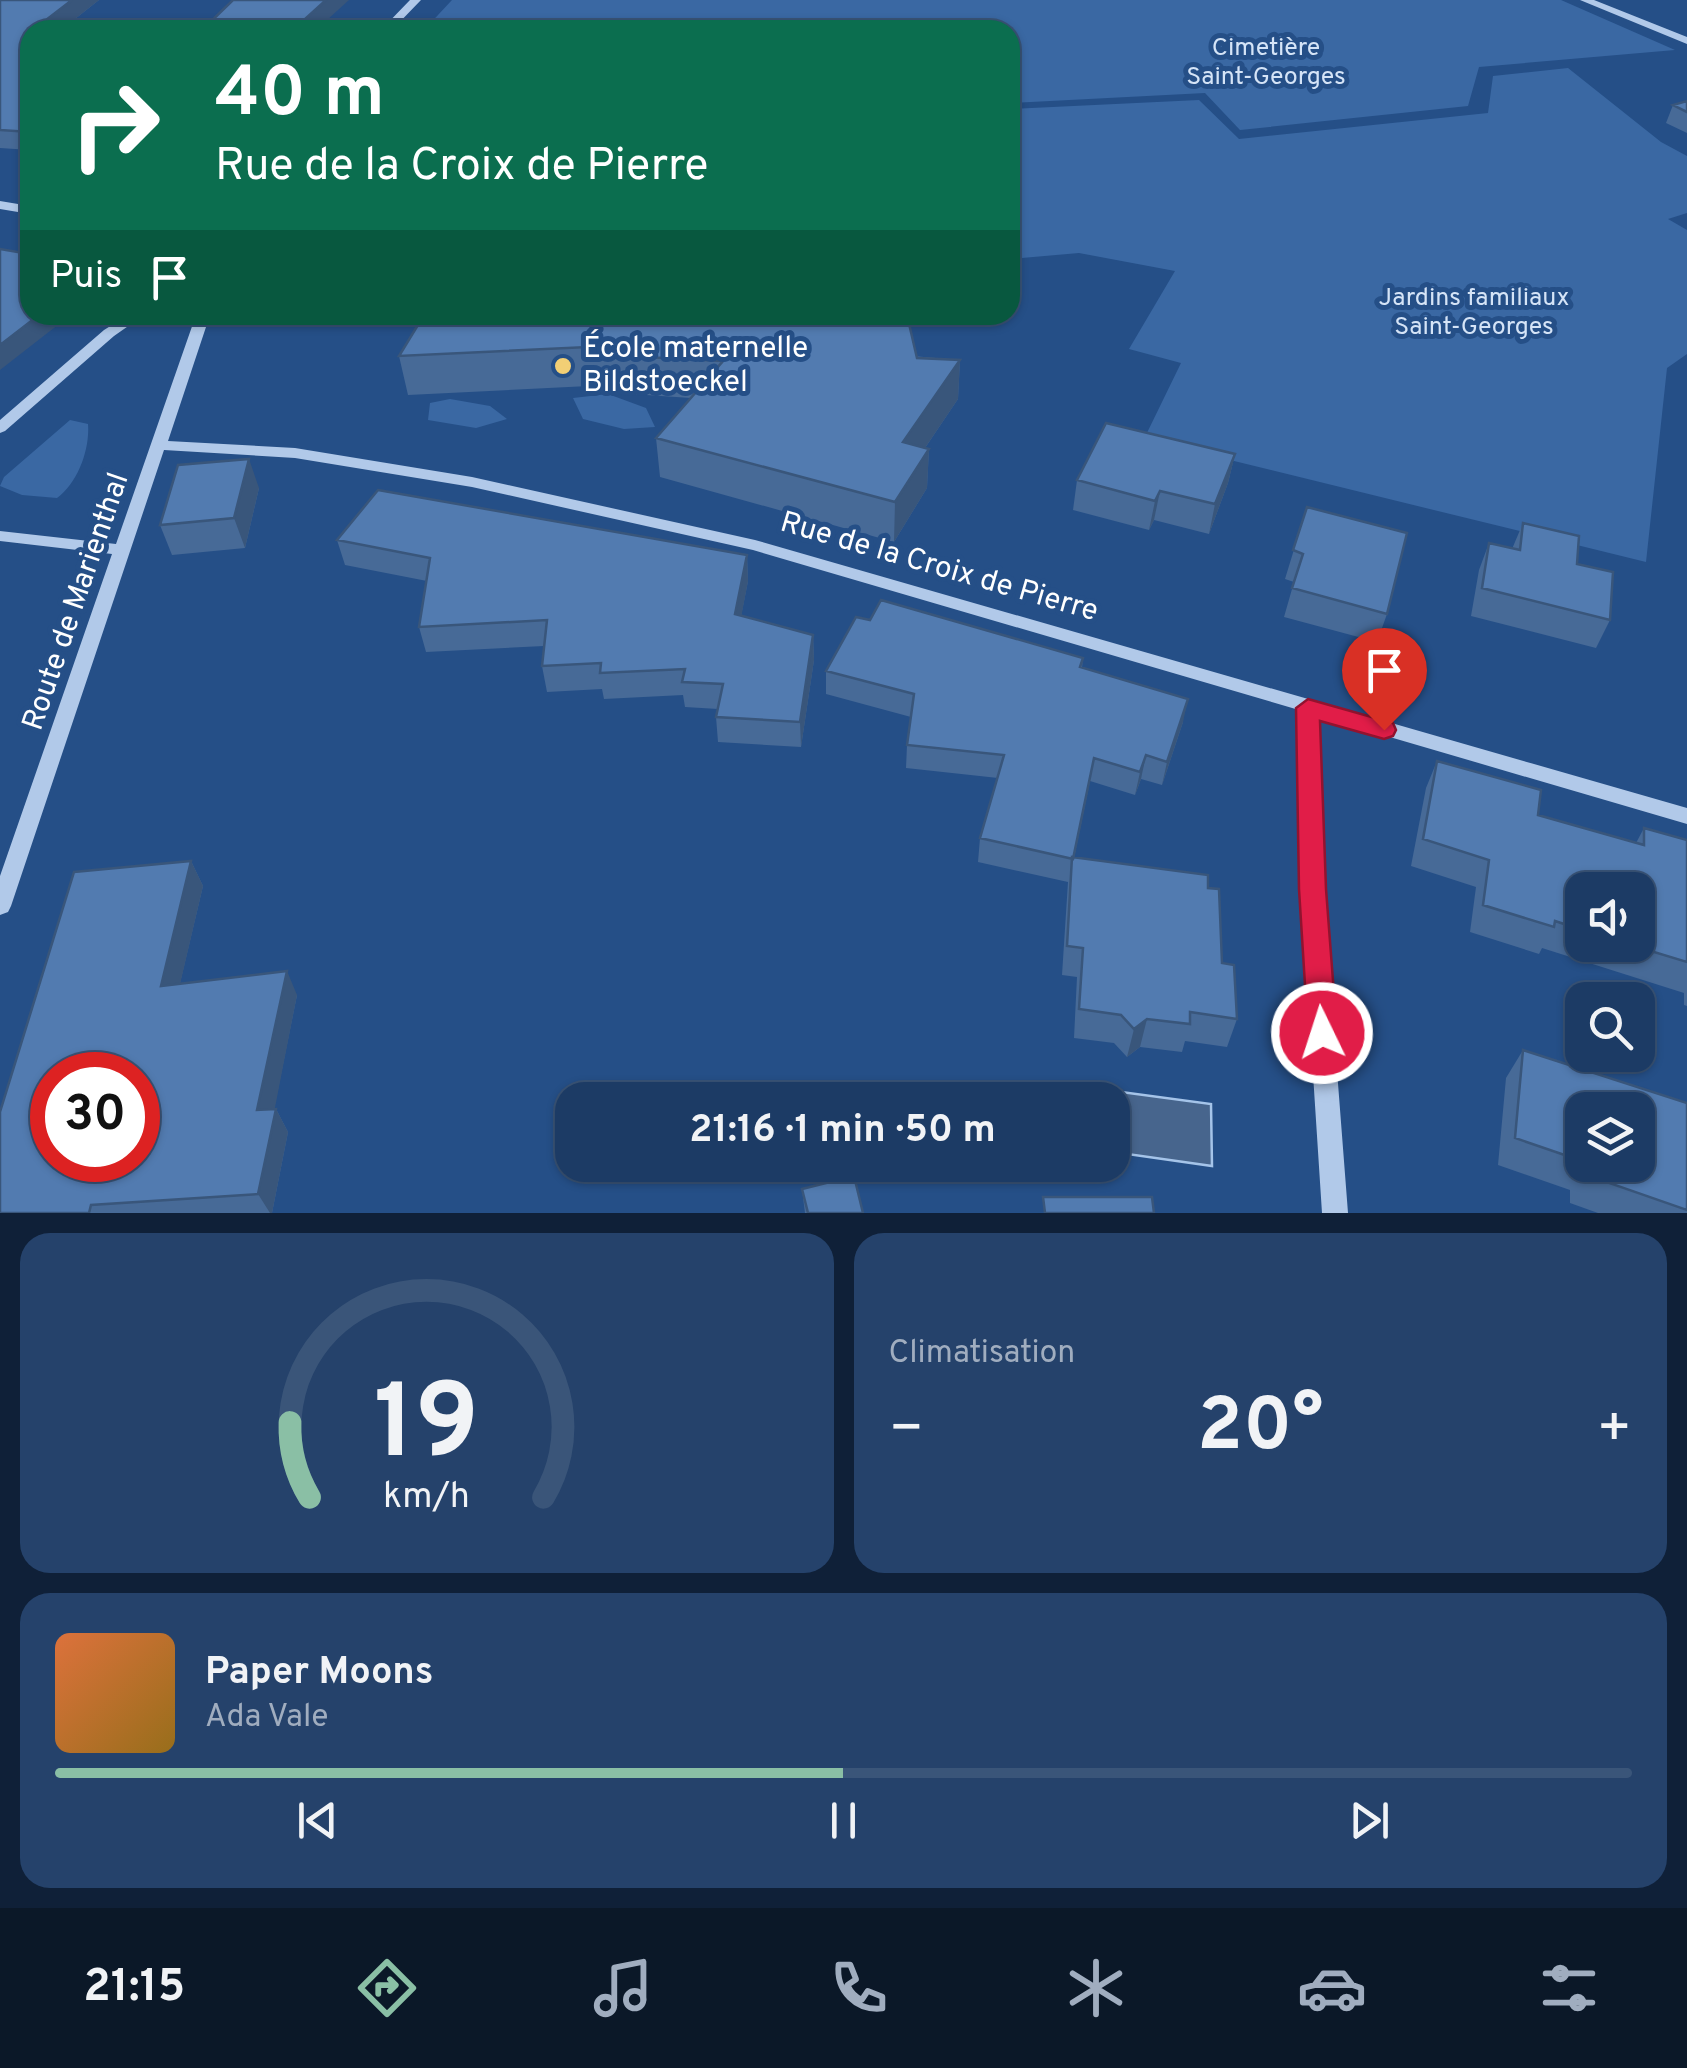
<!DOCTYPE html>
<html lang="fr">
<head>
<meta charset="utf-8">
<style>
	:root { --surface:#1c3b65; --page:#25426b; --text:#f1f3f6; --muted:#a0adbf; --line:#3a5579; --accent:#8abfa5 }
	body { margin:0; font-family:Overpass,sans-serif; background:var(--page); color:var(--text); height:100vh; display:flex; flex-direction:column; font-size:38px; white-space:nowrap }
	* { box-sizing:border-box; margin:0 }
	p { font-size:32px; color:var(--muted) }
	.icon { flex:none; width:55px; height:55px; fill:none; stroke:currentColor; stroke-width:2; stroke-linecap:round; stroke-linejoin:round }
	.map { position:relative; height:1213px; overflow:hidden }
	.drawer { display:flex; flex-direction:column; gap:20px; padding:20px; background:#0f2038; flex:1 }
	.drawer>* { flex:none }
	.banner { position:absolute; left:20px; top:20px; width:1000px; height:305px; border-radius:30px; box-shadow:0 2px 8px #0004,0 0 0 2px var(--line); background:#0b6e4f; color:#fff; overflow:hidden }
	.tools { position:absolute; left:1565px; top:872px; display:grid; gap:20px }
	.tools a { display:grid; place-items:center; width:90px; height:90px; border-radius:20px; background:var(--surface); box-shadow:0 2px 8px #0004,0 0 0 2px var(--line); font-size:50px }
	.speed { position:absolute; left:30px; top:1052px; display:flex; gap:20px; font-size:50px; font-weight:700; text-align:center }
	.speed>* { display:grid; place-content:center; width:130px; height:130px; border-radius:50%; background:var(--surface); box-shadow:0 2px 8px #0004,0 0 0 2px var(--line); line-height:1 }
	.speed .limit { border:15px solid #d22; background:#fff; color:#111 }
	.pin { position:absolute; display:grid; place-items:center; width:85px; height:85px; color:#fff; margin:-102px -42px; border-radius:50% 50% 50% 0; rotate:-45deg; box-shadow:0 0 10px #0007 }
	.pin .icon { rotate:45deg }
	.me { position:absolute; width:110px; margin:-55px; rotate:356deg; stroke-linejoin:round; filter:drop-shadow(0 0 8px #0008) }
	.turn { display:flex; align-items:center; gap:35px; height:210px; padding:0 30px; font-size:45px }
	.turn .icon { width:130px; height:130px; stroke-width:2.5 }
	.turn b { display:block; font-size:70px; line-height:85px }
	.then { display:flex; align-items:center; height:95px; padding:0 30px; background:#0003; gap:20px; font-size:38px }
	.big { font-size:75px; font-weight:700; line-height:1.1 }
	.drawer .card { flex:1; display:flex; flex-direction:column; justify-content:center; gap:15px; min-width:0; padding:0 35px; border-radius:30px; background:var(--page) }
	.drawer .dial { align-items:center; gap:0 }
	.dial svg { height:260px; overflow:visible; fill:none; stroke:var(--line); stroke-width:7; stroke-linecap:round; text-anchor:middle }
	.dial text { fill:var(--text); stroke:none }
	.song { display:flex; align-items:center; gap:30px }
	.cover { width:120px; height:120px; border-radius:15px; background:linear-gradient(135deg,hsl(20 70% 55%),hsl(40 70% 35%)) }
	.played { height:10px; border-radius:5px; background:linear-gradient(90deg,var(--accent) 50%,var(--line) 50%) }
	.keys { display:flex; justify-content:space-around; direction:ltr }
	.heat { display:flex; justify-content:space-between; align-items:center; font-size:55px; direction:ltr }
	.drawer .tiles { flex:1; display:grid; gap:20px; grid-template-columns:1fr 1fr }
	.card:last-child { grid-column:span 2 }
	.trip { position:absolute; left:555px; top:1082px; width:575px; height:100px; border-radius:30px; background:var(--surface); box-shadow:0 2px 8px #0004,0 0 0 2px var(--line); font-weight:700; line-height:100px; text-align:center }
	.dock { display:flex; height:160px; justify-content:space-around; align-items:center; background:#0b1828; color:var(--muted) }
	.dock .icon { width:70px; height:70px }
	.dock .on { color:var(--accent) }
	.dock b { font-size:45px; color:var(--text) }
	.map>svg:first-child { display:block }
	.green { fill:#3a68a3 }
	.water { fill:#47658d; stroke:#a5c4e9; stroke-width:2.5 }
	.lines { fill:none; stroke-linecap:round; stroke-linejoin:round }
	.minor { fill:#b1c9e9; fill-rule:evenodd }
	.wall { fill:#476a97; fill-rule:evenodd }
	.shaded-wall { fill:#39567b }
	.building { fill:#527bb0; stroke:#39567b; stroke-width:2.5; fill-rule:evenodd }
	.route { fill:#e11d48; stroke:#92132f; stroke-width:2.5 }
	.poi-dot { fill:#f2cf75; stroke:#254f87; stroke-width:4 }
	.labels { text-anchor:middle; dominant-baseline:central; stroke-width:10; stroke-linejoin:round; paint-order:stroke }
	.far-park-label { font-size:25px; fill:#d5e4f7; stroke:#254f87 }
	.poi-label { font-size:30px; fill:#fff; stroke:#254f87; text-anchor:start }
	.street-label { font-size:30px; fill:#fff; stroke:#254f87 }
</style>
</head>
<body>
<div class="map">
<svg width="1687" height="1213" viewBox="0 0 1687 1213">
	<rect width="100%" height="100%" fill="#254f87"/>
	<path class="green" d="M 452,0 L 1561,0 L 1675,50 L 1479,67 L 1468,106 L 1240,130 L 1205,93 L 1010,103 L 1010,30 L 424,30 Z
		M 1568,68 L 1661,142 L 1687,156 L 1687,213 L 1668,219 L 1687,230 L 1687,354 L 1667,368 L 1646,562 L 1144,439 L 1181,363 L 1129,349 L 1175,271 L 1079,253 L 1010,259 L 1010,109 L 1199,100 L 1239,139 L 1488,113 L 1493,76 Z
		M 608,394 L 646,408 L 655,427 L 624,429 L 583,419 L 573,398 Z
		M 450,399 L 490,406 L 507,419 L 476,428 L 428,420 L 430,403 Z
		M 70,420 L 88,424 C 90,449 78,483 57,498 L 22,495 L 0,486 L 4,477 Z"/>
	<path class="water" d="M 1084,1087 L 1211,1104 L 1212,1166 L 1113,1152 L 1112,1100 L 1084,1100 Z"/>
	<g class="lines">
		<path class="minor" d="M 410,0 L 421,0 L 392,30 L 381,30 Z
			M 1580,0 L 1594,0 L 1687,37 L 1687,44 Z
			M 0,201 L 30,206 L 30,214 L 0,209 Z
			M 128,315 L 144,315 L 114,336 L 5,431 L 0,433 L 0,420 L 104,330 Z
			M 196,315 L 210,315 L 168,441 L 295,448 L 472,477 L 755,540 L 1687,808 L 1687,824 L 1318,716 L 1323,889 L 1348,1213 L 1322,1213 L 1301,889 L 1299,710 L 753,550 L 472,487 L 295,458 L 164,450 L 11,906 L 8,912 L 0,915 L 0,876 L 112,554 L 0,541 L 0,531 L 116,544 Z"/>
	</g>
	<path class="wall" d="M 0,0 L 99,0 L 61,30 L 30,30 L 30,150 L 0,148 Z
		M 1687,101 L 1687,133 L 1666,123 L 1673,105 Z
		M 424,315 L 960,360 L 958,399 L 925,448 L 929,449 L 927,488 L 894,542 L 660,477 L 656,438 L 691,398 L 631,394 L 629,384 L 408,395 L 399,356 Z
		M 1235,454 L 1228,483 L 1209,534 L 1154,520 L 1149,530 L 1073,510 L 1077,480 Z
		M 259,488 L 245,548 L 172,555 L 160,525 Z
		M 1307,507 L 1387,614 L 1377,642 L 1284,617 L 1294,582 L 1285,579 Z
		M 1523,523 L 1577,564 L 1610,620 L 1596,648 L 1471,616 L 1479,570 L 1489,543 L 1512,549 Z
		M 337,540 L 747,555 L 748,581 L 741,616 L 813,635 L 814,660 L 801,747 L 718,742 L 716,717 L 718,709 L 685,707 L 683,695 L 604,699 L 602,689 L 547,692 L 542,666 L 544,646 L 426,652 L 419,627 L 427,581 L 345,565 Z
		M 870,620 L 1083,658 L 1082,668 L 1183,722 L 1162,785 L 1141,779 L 1135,795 L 1090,781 L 1074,858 L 1208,888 L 1222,963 L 1237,1019 L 1227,1047 L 1185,1041 L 1182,1052 L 1140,1047 L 1127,1057 L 1114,1043 L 1074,1038 L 1077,977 L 1062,975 L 1068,882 L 978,862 L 980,838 L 998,778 L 906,768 L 907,745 L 911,717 L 826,694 L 826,671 Z
		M 1437,761 L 1538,815 L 1636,843 L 1644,828 L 1687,840 L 1687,1006 L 1684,1005 L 1684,993 L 1542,948 L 1539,954 L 1470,932 L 1476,887 L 1411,866 L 1426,788 ZM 1582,890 L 1638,945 L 1582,945 Z
		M 191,861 L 203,886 L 180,983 L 297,995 L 274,1109 L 276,1109 L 288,1132 L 272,1213 L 0,1213 Z
		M 1523,1050 L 1687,1103 L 1687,1213 L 1598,1213 L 1570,1203 L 1570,1190 L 1498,1165 L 1506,1078 ZM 1582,1110 L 1638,1165 L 1582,1165 Z
		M 802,1189 L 863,1213 L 805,1213 Z"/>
	<path class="shaded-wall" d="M 72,0 L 99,0 L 61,30 L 33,30 Z
		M 326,0 L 349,0 L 316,30 L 293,30 Z
		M 39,315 L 62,315 L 57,319 L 59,324 L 0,370 L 0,345 Z
		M 960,360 L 958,399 L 902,482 L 903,442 Z
		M 929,449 L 927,488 L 894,542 L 895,502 Z
		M 1235,454 L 1228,483 L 1209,534 L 1215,504 Z
		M 249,459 L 259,488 L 245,548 L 234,518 Z
		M 1160,491 L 1154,520 L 1149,530 L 1155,501 Z
		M 747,555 L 748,581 L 737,639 L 735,614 Z
		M 813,635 L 814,660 L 801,747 L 800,722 Z
		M 1188,699 L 1183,722 L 1162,785 L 1167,762 Z
		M 1146,755 L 1141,779 L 1135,795 L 1140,772 Z
		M 191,861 L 203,886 L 174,1010 L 161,986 Z
		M 287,971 L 297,995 L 270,1133 L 257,1110 Z
		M 1147,1019 L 1140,1047 L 1127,1057 L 1134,1029 Z
		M 276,1109 L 288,1132 L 272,1213 L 270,1213 L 258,1194 Z"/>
	<path class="building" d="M 0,0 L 72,0 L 33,30 L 30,30 L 30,32 L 26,36 L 30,36 L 30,132 L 0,130 Z
		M 233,0 L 326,0 L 293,30 L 202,30 Z
		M 1687,101 L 1687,112 L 1673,105 Z
		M 30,248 L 30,315 L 39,315 L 0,345 L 0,249 L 23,253 Z
		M 424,315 L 907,315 L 917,358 L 960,360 L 903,442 L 929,449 L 895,502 L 656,438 L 723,361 L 626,356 L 630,345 L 399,356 Z
		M 1106,423 L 1235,454 L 1215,504 L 1160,491 L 1155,501 L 1077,480 Z
		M 249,459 L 234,518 L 160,525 L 178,465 Z
		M 378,490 L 747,555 L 735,614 L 813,635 L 800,722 L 716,717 L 723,684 L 682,682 L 685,669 L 600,673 L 601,663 L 542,666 L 547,620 L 419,627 L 430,558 L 337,540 Z
		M 1307,507 L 1407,533 L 1387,614 L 1292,588 L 1303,554 L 1293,550 Z
		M 1523,523 L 1579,536 L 1577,564 L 1613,572 L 1610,620 L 1482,588 L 1489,543 L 1520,550 Z
		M 881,600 L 1083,658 L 1080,667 L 1188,699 L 1167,762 L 1146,755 L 1140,772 L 1094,758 L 1073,859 L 980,838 L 1004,755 L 907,745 L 914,694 L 826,671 L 856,617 L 870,620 Z
		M 1437,761 L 1541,790 L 1538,815 L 1644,845 L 1644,828 L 1687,840 L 1687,962 L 1631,945 L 1638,945 L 1638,890 L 1582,890 L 1582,930 L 1555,921 L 1554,927 L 1483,905 L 1489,860 L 1423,839 Z
		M 1072,857 L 1208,875 L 1208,888 L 1219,889 L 1222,963 L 1234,965 L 1237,1019 L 1190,1012 L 1190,1024 L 1147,1019 L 1134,1029 L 1121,1015 L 1079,1009 L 1083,948 L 1067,946 Z
		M 191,861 L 161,986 L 287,971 L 257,1110 L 276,1109 L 258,1194 L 91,1205 L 89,1213 L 0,1213 L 0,1112 L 74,872 ZM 52,1075 L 138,1075 L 138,1160 L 52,1160 Z
		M 1523,1050 L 1687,1103 L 1687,1210 L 1589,1176 L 1590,1165 L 1638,1165 L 1638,1110 L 1582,1110 L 1582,1161 L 1515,1138 Z
		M 854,1176 L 863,1213 L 808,1213 L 802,1189 Z
		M 1043,1197 L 1152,1197 L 1154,1213 L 1045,1213 Z"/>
	<path class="route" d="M 1308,699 L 1393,723 L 1396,730 L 1393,736 L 1384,739 L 1320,721 L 1326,889 L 1337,1033 L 1333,1042 L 1322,1046 L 1312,1042 L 1308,1033 L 1299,889 L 1296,708 Z"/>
	<circle class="poi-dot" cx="563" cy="366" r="10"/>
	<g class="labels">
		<g class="far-park-label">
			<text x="1266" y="49">Cimetière<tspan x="1266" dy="29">Saint-Georges</tspan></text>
			<text x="1474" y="299">Jardins familiaux<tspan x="1474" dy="29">Saint-Georges</tspan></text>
		</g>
		<g class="poi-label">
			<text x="583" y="349">École maternelle<tspan x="583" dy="34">Bildstoeckel</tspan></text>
		</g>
		<g class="street-label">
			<text transform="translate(939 568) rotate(16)">Rue de la Croix de Pierre</text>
			<text transform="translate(77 602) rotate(-71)">Route de Marienthal</text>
		</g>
	</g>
</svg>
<div class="tools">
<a><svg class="icon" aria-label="sound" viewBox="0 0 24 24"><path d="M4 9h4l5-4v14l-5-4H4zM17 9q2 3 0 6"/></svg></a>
<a><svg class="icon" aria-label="search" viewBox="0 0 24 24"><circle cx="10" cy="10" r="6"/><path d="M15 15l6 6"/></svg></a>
<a><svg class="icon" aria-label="layers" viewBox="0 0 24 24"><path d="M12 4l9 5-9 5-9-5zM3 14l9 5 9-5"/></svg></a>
</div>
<div class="speed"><div class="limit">30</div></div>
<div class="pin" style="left:1384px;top:730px;background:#d93025"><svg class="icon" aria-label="arrive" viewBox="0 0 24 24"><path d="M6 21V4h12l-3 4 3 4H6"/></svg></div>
<svg class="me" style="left:1322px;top:1033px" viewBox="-20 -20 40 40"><circle r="17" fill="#e11d48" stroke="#fff" stroke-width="3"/><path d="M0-11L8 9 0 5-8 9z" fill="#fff"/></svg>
<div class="trip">21:16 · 1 min · 50 m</div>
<div class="banner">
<div class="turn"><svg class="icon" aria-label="right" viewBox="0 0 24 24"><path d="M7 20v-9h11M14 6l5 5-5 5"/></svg><div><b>40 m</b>Rue de la Croix de Pierre</div></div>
<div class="then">Puis<svg class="icon" aria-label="arrive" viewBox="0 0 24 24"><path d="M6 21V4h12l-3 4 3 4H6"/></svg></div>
</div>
</div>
<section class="drawer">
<div class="tiles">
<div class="card dial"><svg viewBox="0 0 100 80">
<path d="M14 69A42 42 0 1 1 86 69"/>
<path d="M14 69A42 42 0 0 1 8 46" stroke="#8abfa5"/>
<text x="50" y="56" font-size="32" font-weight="700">19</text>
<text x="50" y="72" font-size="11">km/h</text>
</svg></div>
<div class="card"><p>Climatisation</p>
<div class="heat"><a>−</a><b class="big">20°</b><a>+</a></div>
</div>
<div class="card">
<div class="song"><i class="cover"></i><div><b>Paper Moons</b><p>Ada Vale</p></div></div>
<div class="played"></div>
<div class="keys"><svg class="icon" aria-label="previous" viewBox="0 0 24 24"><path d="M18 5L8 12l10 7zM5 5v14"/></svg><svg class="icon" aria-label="pause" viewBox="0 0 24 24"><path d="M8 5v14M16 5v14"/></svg><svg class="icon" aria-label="next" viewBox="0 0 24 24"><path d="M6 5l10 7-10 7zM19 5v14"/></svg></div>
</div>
</div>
</section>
<nav class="dock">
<b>21:15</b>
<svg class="icon on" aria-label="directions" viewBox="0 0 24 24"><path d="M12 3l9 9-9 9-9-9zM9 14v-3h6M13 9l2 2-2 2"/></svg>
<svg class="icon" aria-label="music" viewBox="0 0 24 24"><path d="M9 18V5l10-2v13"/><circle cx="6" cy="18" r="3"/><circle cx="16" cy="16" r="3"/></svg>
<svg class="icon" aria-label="phone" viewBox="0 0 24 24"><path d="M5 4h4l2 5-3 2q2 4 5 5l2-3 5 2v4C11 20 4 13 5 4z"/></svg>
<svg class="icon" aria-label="climate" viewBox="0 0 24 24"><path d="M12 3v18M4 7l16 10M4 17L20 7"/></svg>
<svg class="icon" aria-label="car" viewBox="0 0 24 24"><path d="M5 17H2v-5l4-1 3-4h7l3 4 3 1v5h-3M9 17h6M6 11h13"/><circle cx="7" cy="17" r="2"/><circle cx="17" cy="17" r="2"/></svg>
<svg class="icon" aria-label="filters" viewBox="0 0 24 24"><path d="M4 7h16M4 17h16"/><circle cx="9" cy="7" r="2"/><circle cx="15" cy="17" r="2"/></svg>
</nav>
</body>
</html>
